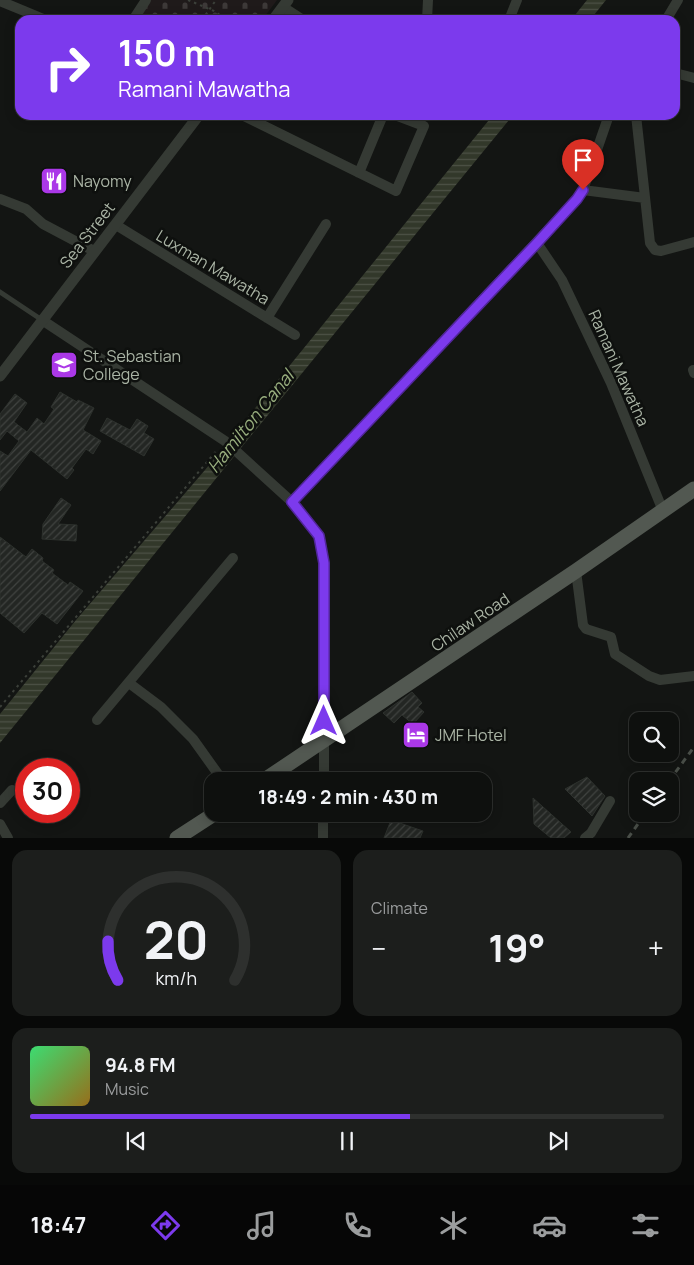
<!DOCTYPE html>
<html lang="en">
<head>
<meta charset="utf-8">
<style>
	:root { --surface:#0e100e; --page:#1c1e1c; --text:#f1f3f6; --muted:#9b9d9e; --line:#2e302e; --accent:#7c3aed }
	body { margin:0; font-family:Manrope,sans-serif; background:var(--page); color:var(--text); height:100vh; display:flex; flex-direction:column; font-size:19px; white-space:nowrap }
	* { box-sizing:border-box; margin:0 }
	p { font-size:16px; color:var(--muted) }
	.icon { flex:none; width:28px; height:28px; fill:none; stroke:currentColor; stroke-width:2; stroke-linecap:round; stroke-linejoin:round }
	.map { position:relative; height:838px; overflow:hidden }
	.sheet { display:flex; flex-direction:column; gap:12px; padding:12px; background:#080908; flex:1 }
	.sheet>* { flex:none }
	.hud { position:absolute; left:15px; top:15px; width:665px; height:105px; border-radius:15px; box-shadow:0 2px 12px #0003,0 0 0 1px var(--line); background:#7c3aed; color:#fff; overflow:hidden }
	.tools { position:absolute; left:629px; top:712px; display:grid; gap:10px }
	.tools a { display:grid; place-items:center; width:50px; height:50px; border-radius:10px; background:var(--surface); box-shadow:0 2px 12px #0003,0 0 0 1px var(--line); font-size:25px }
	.speed { position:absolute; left:15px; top:758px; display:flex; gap:10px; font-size:25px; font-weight:700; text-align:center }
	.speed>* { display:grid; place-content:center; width:65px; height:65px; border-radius:50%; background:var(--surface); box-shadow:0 2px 12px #0003,0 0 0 1px var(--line); line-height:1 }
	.speed .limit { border:8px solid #d22; background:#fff; color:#111 }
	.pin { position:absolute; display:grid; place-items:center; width:42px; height:42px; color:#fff; margin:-51px -21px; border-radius:50% 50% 50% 0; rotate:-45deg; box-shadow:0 0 5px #0007 }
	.pin .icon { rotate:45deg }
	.me { position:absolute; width:55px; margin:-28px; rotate:0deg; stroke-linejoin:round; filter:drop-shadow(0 0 4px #0008) }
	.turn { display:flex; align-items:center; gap:18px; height:105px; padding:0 20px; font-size:22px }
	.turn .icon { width:65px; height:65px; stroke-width:2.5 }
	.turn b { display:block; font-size:35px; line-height:42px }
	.big { font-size:38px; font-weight:700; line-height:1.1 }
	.sheet .tile { flex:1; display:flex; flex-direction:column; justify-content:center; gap:8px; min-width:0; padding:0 18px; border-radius:15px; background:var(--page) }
	.sheet .dial { align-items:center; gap:0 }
	.dial svg { height:130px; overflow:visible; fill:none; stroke:var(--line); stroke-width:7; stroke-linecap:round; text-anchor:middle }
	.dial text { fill:var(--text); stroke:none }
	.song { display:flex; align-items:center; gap:15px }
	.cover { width:60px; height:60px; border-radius:8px; background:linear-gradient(135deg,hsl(140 70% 55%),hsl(40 70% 35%)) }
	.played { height:5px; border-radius:2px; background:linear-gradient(90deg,var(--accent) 60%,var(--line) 60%) }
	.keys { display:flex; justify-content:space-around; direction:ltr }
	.heat { display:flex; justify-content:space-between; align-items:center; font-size:28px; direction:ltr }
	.sheet .tiles { flex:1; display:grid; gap:12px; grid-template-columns:1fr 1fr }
	.tile:last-child { grid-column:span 2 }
	.trip { position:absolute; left:204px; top:772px; width:288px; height:50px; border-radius:15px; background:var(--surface); box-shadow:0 2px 12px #0003,0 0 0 1px var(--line); font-weight:700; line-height:50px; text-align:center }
	.dock { display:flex; height:80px; justify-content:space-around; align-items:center; background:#060606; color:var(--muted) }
	.dock .icon { width:35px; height:35px }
	.dock .active { color:var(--accent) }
	.dock b { font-size:22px; color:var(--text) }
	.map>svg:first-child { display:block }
	.cemetery { fill:url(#cemetery-stones) }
	.water { fill:url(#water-rules) }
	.building { fill:url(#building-hatch); stroke:#2d312d }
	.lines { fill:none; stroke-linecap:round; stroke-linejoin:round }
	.path { stroke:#3c403a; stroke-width:2; stroke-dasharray:2.5 4; stroke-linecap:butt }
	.service { stroke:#353a34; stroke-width:5 }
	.minor { stroke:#353a34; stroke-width:10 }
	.tertiary { stroke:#353a34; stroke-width:11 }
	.primary { stroke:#525851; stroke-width:15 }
	.rail { stroke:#494e48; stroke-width:3; stroke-dasharray:6 5; stroke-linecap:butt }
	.route-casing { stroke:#51269a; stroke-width:12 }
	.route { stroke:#7c3aed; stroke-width:9 }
	.labels { text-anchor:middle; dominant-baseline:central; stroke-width:5; stroke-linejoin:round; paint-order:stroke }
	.poi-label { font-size:16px; fill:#aab4a5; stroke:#0e100e; text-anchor:start }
	.street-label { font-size:16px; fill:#aab4a5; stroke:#0e100e }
	.water-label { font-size:18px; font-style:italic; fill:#98ae7e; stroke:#0e100e }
</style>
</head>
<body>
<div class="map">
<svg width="694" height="838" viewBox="0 0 694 838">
	<defs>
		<pattern id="cemetery-stones" width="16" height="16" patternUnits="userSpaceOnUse" patternTransform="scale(1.25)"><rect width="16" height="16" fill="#1f1a1a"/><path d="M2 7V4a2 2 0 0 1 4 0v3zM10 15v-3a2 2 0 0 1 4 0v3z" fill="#3d3938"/></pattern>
		<pattern id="water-rules" width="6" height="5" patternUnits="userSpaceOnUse" patternTransform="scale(1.25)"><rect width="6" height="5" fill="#32382a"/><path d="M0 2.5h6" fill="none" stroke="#4d5246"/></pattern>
		<pattern id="building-hatch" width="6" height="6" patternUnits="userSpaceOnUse" patternTransform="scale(1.25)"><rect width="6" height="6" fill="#232623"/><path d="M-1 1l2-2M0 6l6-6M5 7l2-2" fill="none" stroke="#404340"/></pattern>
	</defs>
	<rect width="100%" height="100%" fill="#131513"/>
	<path class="cemetery" d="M 148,0 L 277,0 L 262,20 L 136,20 Z"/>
	<path class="water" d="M 587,0 L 606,0 L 590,20 L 571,20 Z
		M 493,115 L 513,115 L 0,743 L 0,714 L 76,620 L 205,470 Z"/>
	<path class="building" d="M 60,392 L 77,402 L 78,400 L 94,408 L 83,430 L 101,441 L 93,454 L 86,449 L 72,468 L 74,470 L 67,479 L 31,450 L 0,491 L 0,451 L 8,456 L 19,441 L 7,431 L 0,440 L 0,414 L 15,394 L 27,403 L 14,422 L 27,432 L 37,418 L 44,424 L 54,409 L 51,407 Z
		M 107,418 L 130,430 L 137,419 L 148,426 L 144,433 L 154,439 L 144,456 L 100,431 Z
		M 61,498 L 71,505 L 58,524 L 77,525 L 76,541 L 42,539 L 43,524 Z
		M 0,537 L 26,557 L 32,549 L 43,558 L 42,561 L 54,570 L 52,573 L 68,585 L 70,582 L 83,591 L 57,624 L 42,613 L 24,633 L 0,613 Z
		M 412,692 L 422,703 L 418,707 L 424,712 L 413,724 L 402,715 L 394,723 L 383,713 Z
		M 587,777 L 605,796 L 592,816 L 565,789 Z
		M 533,798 L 571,832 L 564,838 L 551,838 L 534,824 Z
		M 391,820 L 423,831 L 420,838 L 384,838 Z"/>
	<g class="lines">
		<path class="path" d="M 188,0 L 214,11 L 227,20
			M 202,20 L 216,0
			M 0,707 L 218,449"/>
		<path class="service" d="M 0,292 L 42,320"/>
		<path class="minor" d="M 0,1 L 46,20
			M 283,7 L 303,20
			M 133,20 L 146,0
			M 427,20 L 428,0
			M 509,20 L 517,0
			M 666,20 L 678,0
			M 675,73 L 694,78
			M 242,115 L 396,191 L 424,126 L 395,115
			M 636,115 L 650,243 L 655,250 L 661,251 L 694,242
			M 359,173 L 383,115
			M 583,190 L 645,198
			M 0,199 L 26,209 L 43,224 L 94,251
			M 116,225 L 295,335
			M 537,243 L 562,280 L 611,383 L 663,511
			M 267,318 L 326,224
			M 42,320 L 225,441 L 292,502 L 319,536 L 324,563 L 324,781
			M 693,370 L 694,373
			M 292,502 L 577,199 L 583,190 L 609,115
			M 576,571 L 583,625 L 586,629 L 611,637 L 615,654 L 649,676 L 660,680 L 694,676
			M 129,683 L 161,707 L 193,739 L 223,781
			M 97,720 L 233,558
			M 0,803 L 12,790
			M 0,824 L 8,838
			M 323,838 L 323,814
			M 585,838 L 591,833 L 610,801"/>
		<path class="tertiary" d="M 273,20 L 288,0
			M 0,376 L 199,115"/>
		<path class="primary" d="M 263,781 L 576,571 L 694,489
			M 177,838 L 214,814"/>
		<path class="rail" d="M 669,781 L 694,747
			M 628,838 L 645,814"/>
	</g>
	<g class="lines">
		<g class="route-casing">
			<path id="route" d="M 324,721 L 324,563 L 319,536 L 292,502 L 537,243 L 577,199 L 583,190"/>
		</g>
		<use href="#route" class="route"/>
	</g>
	<defs>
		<g id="restaurant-square" transform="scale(1.4375)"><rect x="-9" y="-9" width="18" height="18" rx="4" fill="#ab38e8" stroke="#0e100e"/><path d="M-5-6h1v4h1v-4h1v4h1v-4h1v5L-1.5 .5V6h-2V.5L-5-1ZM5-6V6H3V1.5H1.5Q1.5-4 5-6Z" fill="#fff"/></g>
		<g id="school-square" transform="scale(1.4375)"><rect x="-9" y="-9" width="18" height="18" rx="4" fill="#ab38e8" stroke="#0e100e"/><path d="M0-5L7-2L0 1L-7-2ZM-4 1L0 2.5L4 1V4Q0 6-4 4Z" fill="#fff"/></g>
		<g id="hotel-square" transform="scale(1.4375)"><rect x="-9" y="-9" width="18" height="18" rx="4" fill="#ab38e8" stroke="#0e100e"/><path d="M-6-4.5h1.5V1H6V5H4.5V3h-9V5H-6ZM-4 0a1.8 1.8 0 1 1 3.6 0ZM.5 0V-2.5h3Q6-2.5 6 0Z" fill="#fff"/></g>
	</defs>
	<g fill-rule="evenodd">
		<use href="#restaurant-square" x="54" y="181"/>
		<use href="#school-square" x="64" y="365"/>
		<use href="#hotel-square" x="416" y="735"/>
	</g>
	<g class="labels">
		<g class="poi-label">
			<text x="73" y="181">Nayomy</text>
			<text x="83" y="356">St. Sebastian<tspan x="83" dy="18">College</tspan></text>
			<text x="435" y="735">JMF Hotel</text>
		</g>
		<g class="street-label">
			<text transform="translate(87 235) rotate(-52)">Sea Street</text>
			<text transform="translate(213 267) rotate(31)">Luxman Mawatha</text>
			<text transform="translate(619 368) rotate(66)">Ramani Mawatha</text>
			<text transform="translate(470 622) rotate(-34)">Chilaw Road</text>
		</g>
		<g class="water-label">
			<text transform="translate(250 421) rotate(-51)">Hamilton Canal</text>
		</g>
	</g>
</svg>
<div class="tools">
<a><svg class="icon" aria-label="search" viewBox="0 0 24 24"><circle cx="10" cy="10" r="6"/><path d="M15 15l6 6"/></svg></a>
<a><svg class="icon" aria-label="layers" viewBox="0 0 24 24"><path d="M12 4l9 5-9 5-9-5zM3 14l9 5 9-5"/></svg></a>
</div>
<div class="speed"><div class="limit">30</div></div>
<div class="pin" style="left:583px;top:190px;background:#d93025"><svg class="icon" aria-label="arrive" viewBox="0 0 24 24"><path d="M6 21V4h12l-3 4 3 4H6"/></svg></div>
<svg class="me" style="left:324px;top:721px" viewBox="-20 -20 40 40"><path d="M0-17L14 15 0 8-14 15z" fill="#7c3aed" stroke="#fff" stroke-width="4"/></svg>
<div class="trip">18:49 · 2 min · 430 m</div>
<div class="hud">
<div class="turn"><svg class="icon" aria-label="right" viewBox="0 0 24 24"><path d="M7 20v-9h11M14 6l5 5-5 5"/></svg><div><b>150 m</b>Ramani Mawatha</div></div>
</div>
</div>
<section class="sheet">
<div class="tiles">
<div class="tile dial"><svg viewBox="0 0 100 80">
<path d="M14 69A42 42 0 1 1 86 69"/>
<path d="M14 69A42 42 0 0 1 8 45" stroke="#7c3aed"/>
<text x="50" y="56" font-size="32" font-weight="700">20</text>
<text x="50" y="72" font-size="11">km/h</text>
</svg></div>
<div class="tile"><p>Climate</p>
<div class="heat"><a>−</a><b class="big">19°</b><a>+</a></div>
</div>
<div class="tile">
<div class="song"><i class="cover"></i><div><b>94.8 FM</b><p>Music</p></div></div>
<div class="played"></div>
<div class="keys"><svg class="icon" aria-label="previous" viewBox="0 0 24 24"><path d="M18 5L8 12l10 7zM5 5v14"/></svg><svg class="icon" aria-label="pause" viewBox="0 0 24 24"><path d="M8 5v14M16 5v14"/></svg><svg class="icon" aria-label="next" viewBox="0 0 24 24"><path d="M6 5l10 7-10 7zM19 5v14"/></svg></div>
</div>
</div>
</section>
<nav class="dock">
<b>18:47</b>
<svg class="icon active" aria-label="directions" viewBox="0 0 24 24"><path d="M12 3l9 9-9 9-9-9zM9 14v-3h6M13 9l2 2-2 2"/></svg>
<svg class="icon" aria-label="music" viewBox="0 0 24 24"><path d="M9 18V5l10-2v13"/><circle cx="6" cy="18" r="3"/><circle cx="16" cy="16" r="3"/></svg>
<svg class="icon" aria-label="phone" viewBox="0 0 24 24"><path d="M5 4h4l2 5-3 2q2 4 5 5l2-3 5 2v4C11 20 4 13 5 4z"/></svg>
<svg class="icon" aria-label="climate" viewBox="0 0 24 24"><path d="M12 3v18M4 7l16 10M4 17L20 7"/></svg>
<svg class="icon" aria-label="car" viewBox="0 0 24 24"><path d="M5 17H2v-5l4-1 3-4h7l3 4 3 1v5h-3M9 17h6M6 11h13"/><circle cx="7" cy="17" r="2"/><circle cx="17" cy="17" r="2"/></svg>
<svg class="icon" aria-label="filters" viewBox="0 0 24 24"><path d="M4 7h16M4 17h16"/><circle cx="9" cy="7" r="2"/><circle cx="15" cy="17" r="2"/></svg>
</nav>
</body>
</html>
